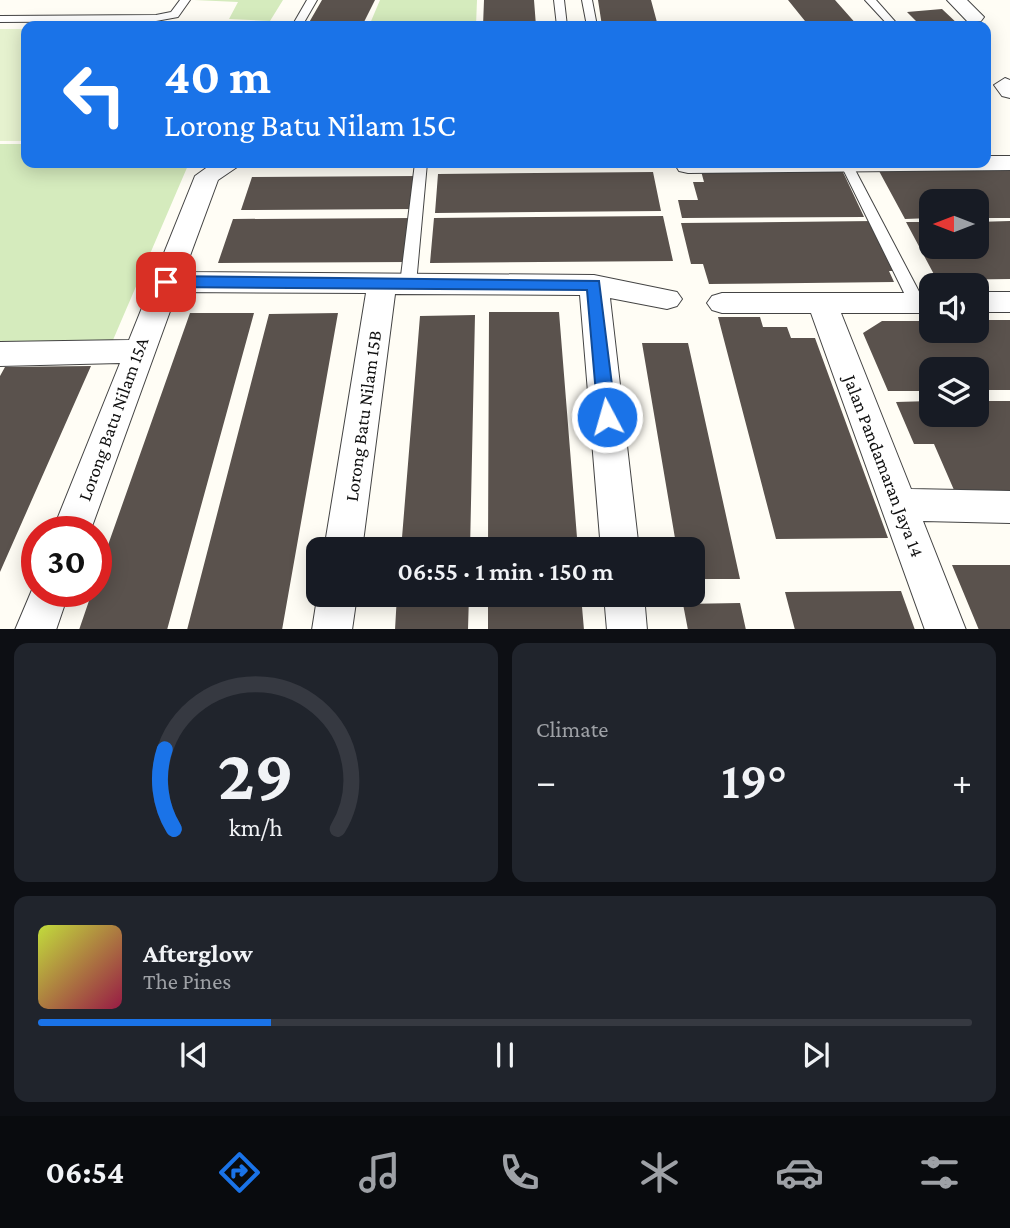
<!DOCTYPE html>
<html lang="en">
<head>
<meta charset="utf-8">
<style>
	:root { --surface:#171b24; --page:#20242c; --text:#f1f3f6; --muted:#9ea1a6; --line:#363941; --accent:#1a73e8 }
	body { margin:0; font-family:"Crimson Pro",serif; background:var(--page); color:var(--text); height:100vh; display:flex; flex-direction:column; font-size:26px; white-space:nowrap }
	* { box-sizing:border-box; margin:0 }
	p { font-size:23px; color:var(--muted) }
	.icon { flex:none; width:38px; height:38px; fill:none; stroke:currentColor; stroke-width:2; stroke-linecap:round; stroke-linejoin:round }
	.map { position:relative; height:629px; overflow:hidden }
	.sheet { display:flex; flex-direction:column; gap:14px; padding:14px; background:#0d0f14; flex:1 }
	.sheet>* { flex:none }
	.guide { position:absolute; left:21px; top:21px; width:970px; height:147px; border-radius:14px; box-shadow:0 4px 18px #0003; background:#1a73e8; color:#fff; overflow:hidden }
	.needle { width:46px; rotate:270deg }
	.controls { position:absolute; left:919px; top:189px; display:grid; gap:14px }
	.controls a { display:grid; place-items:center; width:70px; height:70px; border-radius:14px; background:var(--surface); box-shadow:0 4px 18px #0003; font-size:35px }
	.speed { position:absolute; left:21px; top:516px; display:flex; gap:14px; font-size:35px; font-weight:700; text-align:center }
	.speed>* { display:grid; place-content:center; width:91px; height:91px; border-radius:50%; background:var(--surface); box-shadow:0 4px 18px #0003; line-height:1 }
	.speed .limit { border:10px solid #d22; background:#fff; color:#111 }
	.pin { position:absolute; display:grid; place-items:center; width:60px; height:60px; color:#fff; margin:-30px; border-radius:14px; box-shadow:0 4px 10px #0006 }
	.me { position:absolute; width:77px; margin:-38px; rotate:354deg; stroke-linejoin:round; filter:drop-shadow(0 0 5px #0008) }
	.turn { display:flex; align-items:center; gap:24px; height:147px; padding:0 28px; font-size:32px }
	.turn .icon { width:91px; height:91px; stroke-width:2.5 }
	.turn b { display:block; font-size:49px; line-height:60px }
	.big { font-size:52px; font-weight:600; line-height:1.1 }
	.sheet .card { flex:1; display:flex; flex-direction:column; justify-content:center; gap:10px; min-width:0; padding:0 24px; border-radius:14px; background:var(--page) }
	.sheet .dial { align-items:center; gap:0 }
	.dial svg { height:182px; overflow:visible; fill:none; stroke:var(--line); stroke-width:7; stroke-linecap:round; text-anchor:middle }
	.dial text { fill:var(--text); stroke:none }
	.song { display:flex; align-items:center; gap:21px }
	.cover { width:84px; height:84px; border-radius:10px; background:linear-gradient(135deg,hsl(70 70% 55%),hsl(340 70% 35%)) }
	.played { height:7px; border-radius:4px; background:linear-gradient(90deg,var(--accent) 25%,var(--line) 25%) }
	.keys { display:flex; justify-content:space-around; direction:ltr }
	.heat { display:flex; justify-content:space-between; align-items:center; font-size:38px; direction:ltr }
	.sheet .tiles { flex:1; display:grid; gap:14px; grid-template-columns:1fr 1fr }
	.card:last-child { grid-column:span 2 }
	.trip { position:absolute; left:306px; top:537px; width:399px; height:70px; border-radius:14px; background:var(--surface); box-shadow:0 4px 18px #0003; font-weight:600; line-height:70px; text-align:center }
	.tabs { display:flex; height:112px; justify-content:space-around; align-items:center; background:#090b0e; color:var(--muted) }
	.tabs .icon { width:49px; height:49px }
	.tabs .on { color:var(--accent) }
	.tabs b { font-size:32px; color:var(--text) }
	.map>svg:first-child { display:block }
	.green { fill:#d5ebbd }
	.pitch { fill:#e6f2cf }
	.building { fill:#5a524d }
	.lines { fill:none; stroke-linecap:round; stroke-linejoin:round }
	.lane-casing { stroke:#444; stroke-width:2 }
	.street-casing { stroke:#444; stroke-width:2 }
	.lane { fill:#fff; fill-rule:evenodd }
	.street { fill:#fff; fill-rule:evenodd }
	.route { fill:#1a73e8; stroke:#114b97; stroke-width:2 }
	.labels { text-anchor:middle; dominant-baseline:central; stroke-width:7; stroke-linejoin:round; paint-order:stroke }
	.street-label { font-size:19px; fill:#111; stroke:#fff }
</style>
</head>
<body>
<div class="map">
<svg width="1010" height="630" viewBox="0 0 1010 630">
	<rect width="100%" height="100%" fill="#fffdf5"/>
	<path class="green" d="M 194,0 L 283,0 L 270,21 L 229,19 L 238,2 Z
		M 380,0 L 477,0 L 476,26 L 369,26 Z
		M 0,144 L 26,144 L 26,163 L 189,163 L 110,347 L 0,348 Z"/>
	<path class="pitch" d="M 0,29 L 26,29 L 26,141 L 0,141 Z"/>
	<path class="building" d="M 322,0 L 375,0 L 362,26 L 307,26 Z
		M 484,0 L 534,0 L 536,26 L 483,26 Z
		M 598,0 L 651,0 L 658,26 L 602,26 Z
		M 788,0 L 835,0 L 858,26 L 809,26 Z
		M 942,9 L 960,26 L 921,26 L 907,12 Z
		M 842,170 L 864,217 L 682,218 L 678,200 L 698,200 L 693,182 L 704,182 L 701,171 Z
		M 1010,170 L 1010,218 L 976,218 L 976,201 L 931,201 L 931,218 L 905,219 L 879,171 Z
		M 653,172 L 661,211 L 435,213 L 438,174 Z
		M 418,176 L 414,209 L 241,210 L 252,177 Z
		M 663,216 L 673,261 L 430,263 L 434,218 Z
		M 414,218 L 409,262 L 218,263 L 233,219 Z
		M 874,221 L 898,271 L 889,271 L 894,282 L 709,284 L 703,264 L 691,264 L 681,223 Z
		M 1010,221 L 1010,279 L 937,280 L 906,222 L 931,222 L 931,247 L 976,247 L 976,222 Z
		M 489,312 L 559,312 L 578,550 L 488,550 Z
		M 190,313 L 254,313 L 167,630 L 79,630 L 92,592 L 96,592 L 96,579 Z
		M 338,313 L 282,630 L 187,630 L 269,314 Z
		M 475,315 L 470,550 L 401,550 L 420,316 Z
		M 718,317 L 760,317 L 763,327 L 787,327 L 791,338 L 815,338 L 888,538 L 776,539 Z
		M 976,320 L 1010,320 L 1010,390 L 976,390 L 976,369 L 931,369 L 931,391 L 888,391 L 863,333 L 882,321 L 931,321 L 931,331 L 976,331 Z
		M 642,343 L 688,343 L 740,579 L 693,579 L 693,550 L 677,550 Z
		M 91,366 L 83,384 L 0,572 L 0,376 L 5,367 Z
		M 931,401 L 931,415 L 976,415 L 976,401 L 1010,401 L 1010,490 L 954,490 L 934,444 L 914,444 L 896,402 Z
		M 952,565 L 1010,565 L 1010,630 L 979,630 Z
		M 901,591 L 915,630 L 795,630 L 785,592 Z
		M 397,595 L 469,595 L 468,630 L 395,630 Z
		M 488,595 L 581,595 L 584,630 L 488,630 Z
		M 740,603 L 746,630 L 688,630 L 683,604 Z"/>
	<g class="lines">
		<g class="lane-casing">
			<path id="lane" d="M 180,0 L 190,0 L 178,17 L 156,21 L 0,22 L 0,16 L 156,15 L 171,12 Z
				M 307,0 L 317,0 L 302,26 L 292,26 Z
				M 554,0 L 564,0 L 567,26 L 557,26 Z
				M 582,0 L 592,0 L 597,26 L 587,26 Z
				M 865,0 L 876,0 L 899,26 L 889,26 Z
				M 415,163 L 427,163 L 416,284 L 408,289 L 400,284 Z
				M 840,163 L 852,164 L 925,303 L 922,307 L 912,307 L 909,303 Z"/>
		</g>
		<g class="street-casing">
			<path id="street" d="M 947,0 L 967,0 L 984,17 L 981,21 L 967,21 Z
				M 1005,78 L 1010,80 L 1010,98 L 1002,96 L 994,85 Z
				M 985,156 L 1010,156 L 1010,170 L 688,173 L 679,171 L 676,166 L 678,163 L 985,163 Z
				M 213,163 L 243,163 L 218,180 L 184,272 L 594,275 L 677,292 L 682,299 L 677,306 L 667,309 L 610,298 L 639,550 L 601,550 L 580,295 L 395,294 L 362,550 L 324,550 L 366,293 L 177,292 L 90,532 L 52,532 L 120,363 L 0,366 L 0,342 L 129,340 L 195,176 Z
				M 976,292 L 1010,292 L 1010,312 L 976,312 Z
				M 722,293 L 931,293 L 931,313 L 841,313 L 911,489 L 1010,491 L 1010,523 L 923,521 L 966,630 L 925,630 L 811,313 L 722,313 L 712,310 L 707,303 L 712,296 Z
				M 37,578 L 37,592 L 69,592 L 56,630 L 15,630 Z
				M 318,592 L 318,595 L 357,595 L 352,630 L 312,630 Z
				M 604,595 L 644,595 L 647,630 L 607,630 Z"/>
		</g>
		<use href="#lane" class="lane"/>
		<use href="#street" class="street"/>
	</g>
	<path class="route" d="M 166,276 L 599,281 L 616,417 L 607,424 L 598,417 L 587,290 L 166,287 L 158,282 Z"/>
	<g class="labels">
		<g class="street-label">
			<text transform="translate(363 416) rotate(-82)">Lorong Batu Nilam 15B</text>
			<text transform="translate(113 419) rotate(-70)">Lorong Batu Nilam 15A</text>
			<text transform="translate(884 466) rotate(69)">Jalan Pandamaran Jaya 14</text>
		</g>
	</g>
</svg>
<div class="controls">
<a><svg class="needle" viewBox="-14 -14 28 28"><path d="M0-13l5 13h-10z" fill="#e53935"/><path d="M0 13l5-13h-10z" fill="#9ea1a6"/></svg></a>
<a><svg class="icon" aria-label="sound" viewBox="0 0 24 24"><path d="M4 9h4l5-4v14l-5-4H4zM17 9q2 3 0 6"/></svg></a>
<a><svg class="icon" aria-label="layers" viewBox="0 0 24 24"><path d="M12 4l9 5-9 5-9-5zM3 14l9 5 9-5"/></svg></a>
</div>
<div class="speed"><div class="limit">30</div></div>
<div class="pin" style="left:166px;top:282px;background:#d93025"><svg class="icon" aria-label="arrive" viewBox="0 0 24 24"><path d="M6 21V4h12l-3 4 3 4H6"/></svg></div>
<svg class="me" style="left:607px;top:417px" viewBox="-20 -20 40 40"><circle r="17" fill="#1a73e8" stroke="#fff" stroke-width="3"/><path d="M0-11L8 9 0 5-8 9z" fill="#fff"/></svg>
<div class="trip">06:55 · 1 min · 150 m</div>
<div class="guide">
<div class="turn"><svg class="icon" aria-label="left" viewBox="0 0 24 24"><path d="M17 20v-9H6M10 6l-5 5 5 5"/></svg><div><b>40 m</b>Lorong Batu Nilam 15C</div></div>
</div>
</div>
<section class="sheet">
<div class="tiles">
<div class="card dial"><svg viewBox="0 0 100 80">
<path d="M14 69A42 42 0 1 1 86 69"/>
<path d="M14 69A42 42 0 0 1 10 34" stroke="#1a73e8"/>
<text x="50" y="56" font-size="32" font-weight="700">29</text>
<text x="50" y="72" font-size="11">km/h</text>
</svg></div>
<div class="card"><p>Climate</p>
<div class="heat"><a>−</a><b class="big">19°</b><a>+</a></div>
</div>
<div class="card">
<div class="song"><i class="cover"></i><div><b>Afterglow</b><p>The Pines</p></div></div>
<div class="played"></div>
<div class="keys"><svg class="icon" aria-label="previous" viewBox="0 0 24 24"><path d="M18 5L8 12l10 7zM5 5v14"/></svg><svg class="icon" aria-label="pause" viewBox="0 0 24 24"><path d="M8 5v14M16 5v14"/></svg><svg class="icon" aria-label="next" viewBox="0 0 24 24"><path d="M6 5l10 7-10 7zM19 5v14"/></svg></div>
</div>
</div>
</section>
<nav class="tabs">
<b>06:54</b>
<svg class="icon on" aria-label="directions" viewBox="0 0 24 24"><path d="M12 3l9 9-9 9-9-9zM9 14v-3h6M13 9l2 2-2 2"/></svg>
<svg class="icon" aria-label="music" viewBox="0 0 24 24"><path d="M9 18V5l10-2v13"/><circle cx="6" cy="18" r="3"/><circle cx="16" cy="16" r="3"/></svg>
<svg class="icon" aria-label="phone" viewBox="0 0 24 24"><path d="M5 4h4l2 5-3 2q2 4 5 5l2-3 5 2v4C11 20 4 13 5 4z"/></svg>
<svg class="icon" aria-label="climate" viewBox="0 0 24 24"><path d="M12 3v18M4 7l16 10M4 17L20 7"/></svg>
<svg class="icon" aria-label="car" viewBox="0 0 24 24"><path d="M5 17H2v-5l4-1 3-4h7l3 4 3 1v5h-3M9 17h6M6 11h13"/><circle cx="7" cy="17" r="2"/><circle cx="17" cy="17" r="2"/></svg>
<svg class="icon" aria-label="filters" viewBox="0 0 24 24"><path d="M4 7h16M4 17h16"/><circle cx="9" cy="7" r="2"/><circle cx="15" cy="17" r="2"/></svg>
</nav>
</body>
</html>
